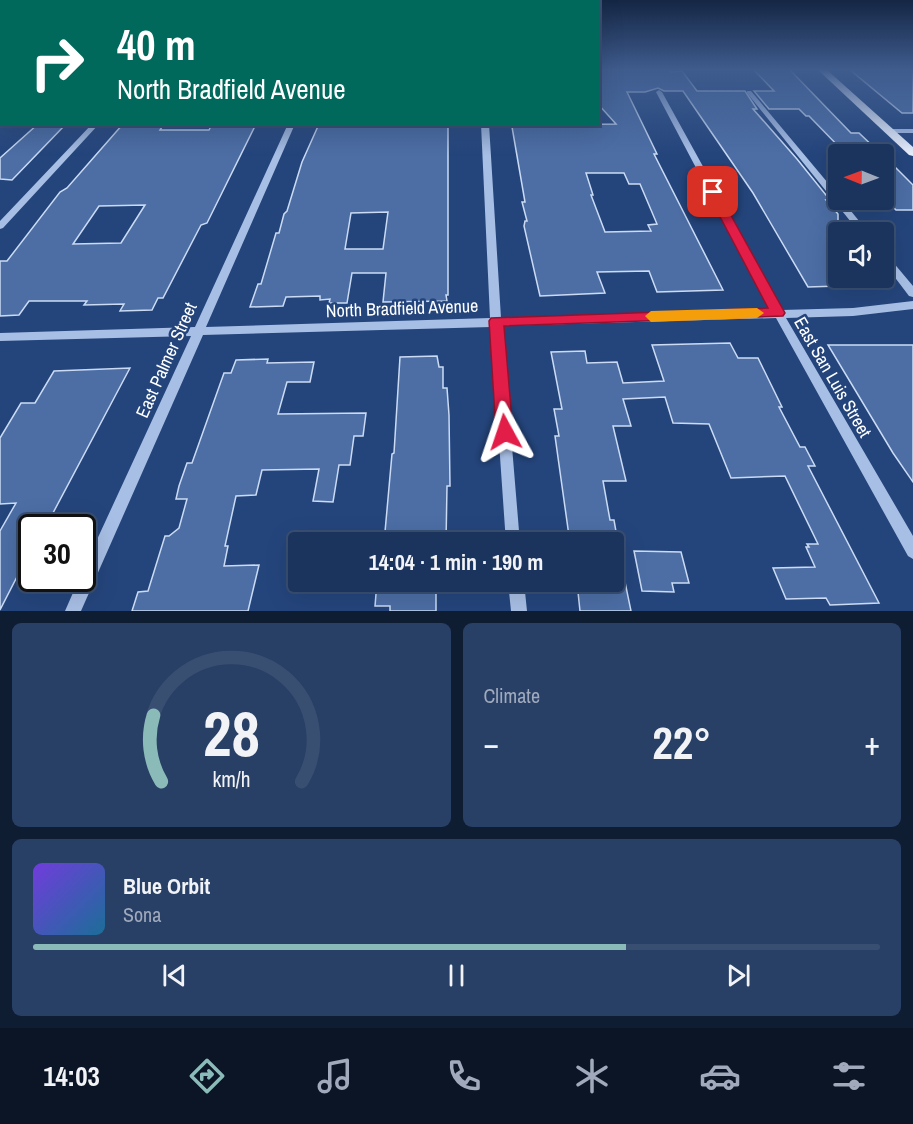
<!DOCTYPE html>
<html lang="en">
<head>
<meta charset="utf-8">
<style>
	:root { --surface:#1b345d; --page:#283f66; --text:#f1f3f6; --muted:#a0aabc; --line:#394f72; --accent:#8bbbb9 }
	body { margin:0; font-family:"Archivo Narrow",sans-serif; background:var(--page); color:var(--text); height:100vh; display:flex; flex-direction:column; font-size:22px; white-space:nowrap }
	* { box-sizing:border-box; margin:0 }
	p { font-size:20px; color:var(--muted) }
	.icon { flex:none; width:33px; height:33px; fill:none; stroke:currentColor; stroke-width:2; stroke-linecap:round; stroke-linejoin:round }
	.map { position:relative; height:611px; overflow:hidden }
	.sheet { display:flex; flex-direction:column; gap:12px; padding:12px; background:#0f1d33; flex:1 }
	.sheet>* { flex:none }
	.top-card { position:absolute; left:0px; top:0px; width:600px; height:126px; box-shadow:0 6px 24px #0002,0 0 0 2px var(--line); background:#00695c; color:#fff; overflow:hidden }
	.needle { width:39px; rotate:271deg }
	.fabs { position:absolute; left:828px; top:144px; display:grid; gap:12px }
	.fabs a { display:grid; place-items:center; width:66px; height:66px; border-radius:6px; background:var(--surface); box-shadow:0 6px 24px #0002,0 0 0 2px var(--line); font-size:30px }
	.speed { position:absolute; left:18px; top:514px; display:flex; gap:12px; font-size:30px; font-weight:700; text-align:center }
	.speed>* { display:grid; place-content:center; width:78px; height:78px; border-radius:50%; background:var(--surface); box-shadow:0 6px 24px #0002,0 0 0 2px var(--line); line-height:1 }
	.speed .limit { border:3px solid #111; border-radius:9px; background:#fff; color:#111 }
	.pin { position:absolute; display:grid; place-items:center; width:51px; height:51px; color:#fff; margin:-26px; border-radius:12px; box-shadow:0 3px 9px #0006 }
	.me { position:absolute; width:66px; margin:-33px; rotate:355deg; stroke-linejoin:round; filter:drop-shadow(0 0 4px #0008) }
	.turn { display:flex; align-items:center; gap:21px; height:126px; padding:0 18px; font-size:27px }
	.turn .icon { width:78px; height:78px; stroke-width:2.5 }
	.turn b { display:block; font-size:42px; line-height:51px }
	.big { font-size:45px; font-weight:800; line-height:1.1 }
	.sheet .tile { flex:1; display:flex; flex-direction:column; justify-content:center; gap:9px; min-width:0; padding:0 21px; border-radius:9px; background:var(--page) }
	.sheet .dial { align-items:center; gap:0 }
	.dial svg { height:156px; overflow:visible; fill:none; stroke:var(--line); stroke-width:7; stroke-linecap:round; text-anchor:middle }
	.dial text { fill:var(--text); stroke:none }
	.song { display:flex; align-items:center; gap:18px }
	.cover { width:72px; height:72px; border-radius:9px; background:linear-gradient(135deg,hsl(260 70% 55%),hsl(200 70% 35%)) }
	.played { height:6px; border-radius:3px; background:linear-gradient(90deg,var(--accent) 70%,var(--line) 70%) }
	.keys { display:flex; justify-content:space-around; direction:ltr }
	.heat { display:flex; justify-content:space-between; align-items:center; font-size:33px; direction:ltr }
	.sheet .tiles { flex:1; display:grid; gap:12px; grid-template-columns:1fr 1fr }
	.tile:last-child { grid-column:span 2 }
	.trip { position:absolute; left:288px; top:532px; width:336px; height:60px; border-radius:6px; background:var(--surface); box-shadow:0 6px 24px #0002,0 0 0 2px var(--line); font-weight:800; line-height:60px; text-align:center }
	.menu { display:flex; height:96px; justify-content:space-around; align-items:center; background:#0b1525; color:var(--muted) }
	.menu .icon { width:42px; height:42px }
	.menu .active { color:var(--accent) }
	.menu b { font-size:27px; color:var(--text) }
	.map>svg:first-child { display:block }
	.building { fill:#4c6ea5; stroke:#cbdbf4; stroke-width:1.5; fill-rule:evenodd }
	.lines { fill:none; stroke-linecap:round; stroke-linejoin:round }
	.minor { fill:#a8bfe5; fill-rule:evenodd }
	.major { fill:#e8effd; fill-rule:evenodd }
	.route { fill:#e11d48; stroke:#92132f; stroke-width:1.5 }
	.slow { fill:#f59e0b }
	.labels { text-anchor:middle; dominant-baseline:central; stroke-width:5; stroke-linejoin:round; paint-order:stroke }
	.street-label { font-size:18px; fill:#fff; stroke:#24457c }
</style>
</head>
<body>
<div class="map">
<svg width="913" height="611" viewBox="0 0 913 611">
	<rect width="100%" height="100%" fill="#24457c"/>
	<path class="building" d="M 598,69 L 669,69 L 671,72 L 682,71 L 697,91 L 745,91 L 757,109 L 753,109 L 797,159 L 830,200 L 826,200 L 838,214 L 838,286 L 808,287 L 753,193 L 683,91 L 664,91 L 658,88 L 645,92 L 627,92 L 657,154 L 654,154 L 723,290 L 657,292 L 649,271 L 597,272 L 605,293 L 540,296 L 524,226 L 525,221 L 527,221 L 522,202 L 525,202 L 512,127 L 514,127 L 514,125 L 616,124 L 598,104 ZM 586,173 L 624,173 L 629,184 L 640,184 L 657,224 L 648,225 L 651,231 L 605,232 L 591,195 L 593,195 Z
		M 753,69 L 789,69 L 851,133 L 859,133 L 880,153 L 845,153 L 809,116 L 806,116 L 799,109 L 769,109 L 754,91 L 774,91 Z
		M 849,69 L 913,70 L 913,113 L 902,113 Z
		M 38,124 L 66,124 L 12,180 L 0,179 L 0,158 Z
		M 123,124 L 164,124 L 160,130 L 209,130 L 212,124 L 256,124 L 207,223 L 201,225 L 163,298 L 158,298 L 152,310 L 120,311 L 124,304 L 84,305 L 87,301 L 29,301 L 19,315 L 0,316 L 0,261 L 7,261 L 60,192 L 67,188 ZM 145,205 L 121,243 L 73,244 L 99,206 Z
		M 319,124 L 342,124 L 342,127 L 448,126 L 448,295 L 446,295 L 447,301 L 383,302 L 386,273 L 352,273 L 347,303 L 329,303 L 330,299 L 320,300 L 320,296 L 286,297 L 283,306 L 250,307 L 258,284 L 261,284 L 276,233 L 279,233 L 284,214 L 287,211 L 302,162 ZM 388,212 L 383,249 L 345,249 L 351,213 Z
		M 884,156 L 913,185 L 913,210 L 896,210 L 884,198 Z
		M 730,343 L 738,358 L 758,358 L 782,407 L 779,407 L 800,447 L 805,447 L 815,466 L 808,466 L 879,603 L 830,605 L 826,598 L 786,599 L 773,568 L 815,567 L 806,547 L 809,547 L 807,544 L 818,544 L 785,476 L 731,478 L 709,424 L 673,423 L 665,397 L 623,399 L 631,426 L 613,426 L 626,481 L 603,481 L 610,520 L 614,520 L 618,543 L 570,543 L 555,436 L 559,436 L 554,409 L 562,409 L 551,352 L 585,351 L 587,363 L 617,362 L 623,383 L 664,381 L 652,345 Z
		M 828,345 L 913,345 L 913,482 L 893,453 Z
		M 437,356 L 439,367 L 443,367 L 443,388 L 447,388 L 449,415 L 450,486 L 447,486 L 446,543 L 384,543 L 392,454 L 394,453 L 400,357 Z
		M 268,359 L 267,363 L 314,362 L 310,382 L 287,382 L 278,414 L 366,413 L 363,436 L 354,436 L 350,465 L 339,465 L 333,502 L 313,501 L 319,469 L 262,470 L 256,495 L 236,496 L 225,546 L 228,546 L 224,566 L 259,565 L 248,611 L 132,611 L 138,592 L 148,591 L 165,536 L 169,536 L 179,528 L 187,499 L 176,499 L 179,486 L 187,463 L 192,463 L 224,373 L 231,373 L 236,360 Z
		M 130,368 L 45,528 L 32,528 L 32,556 L 25,571 L 20,571 L 0,610 L 0,531 L 16,503 L 0,504 L 0,438 L 21,403 L 35,403 L 54,371 Z
		M 634,551 L 681,552 L 689,583 L 672,583 L 674,592 L 642,591 Z
		M 377,582 L 436,582 L 436,611 L 390,611 L 390,606 L 375,606 Z
		M 583,582 L 625,582 L 631,611 L 580,611 L 578,592 L 584,592 Z"/>
	<g class="lines">
		<path class="minor" d="M 659,90 L 662,92 L 782,310 L 853,308 L 913,301 L 913,309 L 853,316 L 786,318 L 913,536 L 913,559 L 908,556 L 776,318 L 502,326 L 520,543 L 506,543 L 491,327 L 203,335 L 81,611 L 65,611 L 79,579 L 82,579 L 82,572 L 191,336 L 0,341 L 0,333 L 195,327 L 288,124 L 295,124 L 206,327 L 490,318 L 481,124 L 489,124 L 501,318 L 771,310 L 656,92 Z
			M 747,91 L 751,91 L 838,195 L 838,200 L 842,200 L 868,232 L 859,232 L 747,93 Z
			M 0,96 L 2,96 L 2,100 L 0,100 Z
			M 92,124 L 99,124 L 3,228 L 0,229 L 0,221 Z
			M 886,129 L 913,129 L 913,133 L 886,133 Z
			M 884,254 L 887,255 L 913,286 L 913,297 L 909,296 L 884,263 Z
			M 508,582 L 524,582 L 527,611 L 511,611 Z"/>
		<path class="major" d="M 817,69 L 826,69 L 913,147 L 913,156 L 909,155 Z"/>
	</g>
	<linearGradient id="sky" x2="0" y2="1"><stop stop-color="#142644"/><stop offset="0.45" stop-color="#3f5c8e"/><stop offset="1" stop-color="#3f5c8e" stop-opacity="0"/></linearGradient>
	<rect width="913" height="155" fill="url(#sky)"/>
	<path class="route" d="M 713,189 L 718,192 L 785,313 L 783,316 L 504,326 L 513,432 L 511,438 L 505,440 L 499,438 L 496,432 L 489,321 L 491,318 L 768,308 L 707,192 Z"/>
	<path class="slow" d="M 757,308 L 764,313 L 757,318 L 651,322 L 645,316 L 651,311 Z"/>
	<g class="labels">
		<g class="street-label">
			<text transform="translate(402 308) rotate(-2)">North Bradfield Avenue</text>
			<text transform="translate(166 360) rotate(-66)">East Palmer Street</text>
			<text transform="translate(833 377) rotate(60)">East San Luis Street</text>
		</g>
	</g>
</svg>
<div class="fabs">
<a><svg class="needle" viewBox="-14 -14 28 28"><path d="M0-13l5 13h-10z" fill="#e53935"/><path d="M0 13l5-13h-10z" fill="#a0aabc"/></svg></a>
<a><svg class="icon" aria-label="sound" viewBox="0 0 24 24"><path d="M4 9h4l5-4v14l-5-4H4zM17 9q2 3 0 6"/></svg></a>
</div>
<div class="speed"><div class="limit">30</div></div>
<div class="pin" style="left:713px;top:192px;background:#d93025"><svg class="icon" aria-label="arrive" viewBox="0 0 24 24"><path d="M6 21V4h12l-3 4 3 4H6"/></svg></div>
<svg class="me" style="left:505px;top:432px" viewBox="-20 -20 40 40"><path d="M0-17L14 15 0 8-14 15z" fill="#e11d48" stroke="#fff" stroke-width="4"/></svg>
<div class="trip">14:04 · 1 min · 190 m</div>
<div class="top-card">
<div class="turn"><svg class="icon" aria-label="right" viewBox="0 0 24 24"><path d="M7 20v-9h11M14 6l5 5-5 5"/></svg><div><b>40 m</b>North Bradfield Avenue</div></div>
</div>
</div>
<section class="sheet">
<div class="tiles">
<div class="tile dial"><svg viewBox="0 0 100 80">
<path d="M14 69A42 42 0 1 1 86 69"/>
<path d="M14 69A42 42 0 0 1 10 35" stroke="#8bbbb9"/>
<text x="50" y="56" font-size="32" font-weight="700">28</text>
<text x="50" y="72" font-size="11">km/h</text>
</svg></div>
<div class="tile"><p>Climate</p>
<div class="heat"><a>−</a><b class="big">22°</b><a>+</a></div>
</div>
<div class="tile">
<div class="song"><i class="cover"></i><div><b>Blue Orbit</b><p>Sona</p></div></div>
<div class="played"></div>
<div class="keys"><svg class="icon" aria-label="previous" viewBox="0 0 24 24"><path d="M18 5L8 12l10 7zM5 5v14"/></svg><svg class="icon" aria-label="pause" viewBox="0 0 24 24"><path d="M8 5v14M16 5v14"/></svg><svg class="icon" aria-label="next" viewBox="0 0 24 24"><path d="M6 5l10 7-10 7zM19 5v14"/></svg></div>
</div>
</div>
</section>
<nav class="menu">
<b>14:03</b>
<svg class="icon active" aria-label="directions" viewBox="0 0 24 24"><path d="M12 3l9 9-9 9-9-9zM9 14v-3h6M13 9l2 2-2 2"/></svg>
<svg class="icon" aria-label="music" viewBox="0 0 24 24"><path d="M9 18V5l10-2v13"/><circle cx="6" cy="18" r="3"/><circle cx="16" cy="16" r="3"/></svg>
<svg class="icon" aria-label="phone" viewBox="0 0 24 24"><path d="M5 4h4l2 5-3 2q2 4 5 5l2-3 5 2v4C11 20 4 13 5 4z"/></svg>
<svg class="icon" aria-label="climate" viewBox="0 0 24 24"><path d="M12 3v18M4 7l16 10M4 17L20 7"/></svg>
<svg class="icon" aria-label="car" viewBox="0 0 24 24"><path d="M5 17H2v-5l4-1 3-4h7l3 4 3 1v5h-3M9 17h6M6 11h13"/><circle cx="7" cy="17" r="2"/><circle cx="17" cy="17" r="2"/></svg>
<svg class="icon" aria-label="filters" viewBox="0 0 24 24"><path d="M4 7h16M4 17h16"/><circle cx="9" cy="7" r="2"/><circle cx="15" cy="17" r="2"/></svg>
</nav>
</body>
</html>
